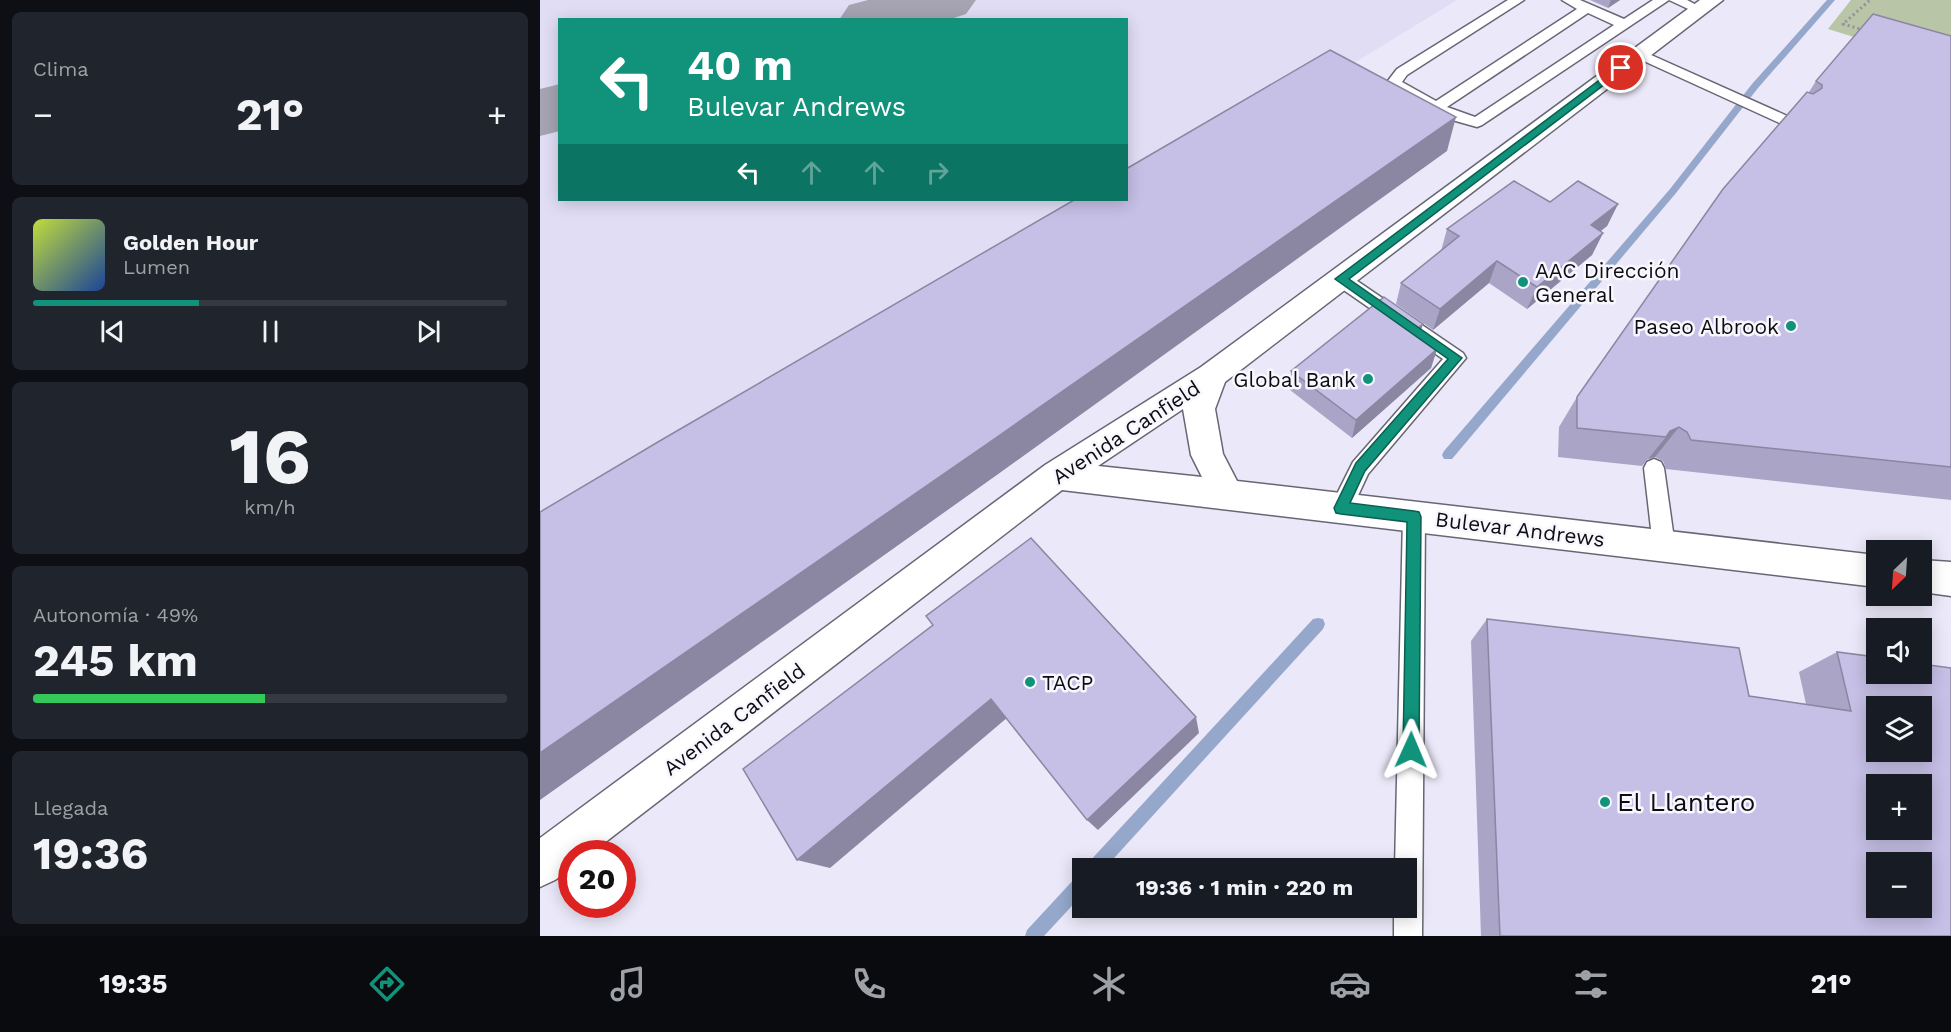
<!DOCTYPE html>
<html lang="es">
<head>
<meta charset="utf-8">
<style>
	:root { --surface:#171b24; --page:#20242c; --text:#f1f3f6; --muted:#9ea1a6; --line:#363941; --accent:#10927b }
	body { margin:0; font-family:"Work Sans",sans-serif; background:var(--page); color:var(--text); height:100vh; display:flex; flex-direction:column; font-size:22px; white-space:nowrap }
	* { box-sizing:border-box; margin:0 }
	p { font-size:20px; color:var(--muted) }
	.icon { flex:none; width:33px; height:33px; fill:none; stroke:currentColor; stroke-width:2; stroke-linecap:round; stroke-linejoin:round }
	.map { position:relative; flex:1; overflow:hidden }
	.side { display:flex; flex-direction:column; gap:12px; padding:12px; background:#0d0f14; width:540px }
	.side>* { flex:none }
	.hud { position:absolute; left:18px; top:18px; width:570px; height:183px; border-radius:0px; box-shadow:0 3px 15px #0003; background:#10927b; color:#fff; overflow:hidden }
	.needle { width:39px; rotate:205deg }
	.buttons { position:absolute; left:1326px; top:540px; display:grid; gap:12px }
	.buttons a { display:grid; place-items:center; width:66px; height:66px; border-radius:0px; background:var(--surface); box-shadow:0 3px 15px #0003; font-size:30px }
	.speed { position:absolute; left:18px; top:840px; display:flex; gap:12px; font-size:30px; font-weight:700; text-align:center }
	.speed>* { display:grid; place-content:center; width:78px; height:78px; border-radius:50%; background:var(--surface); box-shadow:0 3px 15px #0003; line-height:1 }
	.speed .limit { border:9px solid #d22; background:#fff; color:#111 }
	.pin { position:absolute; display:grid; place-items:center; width:51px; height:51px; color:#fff; margin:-26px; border:3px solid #fff; border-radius:50%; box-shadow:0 2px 6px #0007 }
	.me { position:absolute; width:66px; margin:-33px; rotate:1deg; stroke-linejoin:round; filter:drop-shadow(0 0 4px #0008) }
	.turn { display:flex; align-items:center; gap:21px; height:126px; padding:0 30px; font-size:27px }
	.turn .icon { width:78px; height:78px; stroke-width:2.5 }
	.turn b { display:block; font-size:42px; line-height:51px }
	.lanes { display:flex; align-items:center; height:57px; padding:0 30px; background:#0003; justify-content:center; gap:30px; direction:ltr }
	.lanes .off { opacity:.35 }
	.big { font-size:45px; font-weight:700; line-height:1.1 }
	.side .widget { flex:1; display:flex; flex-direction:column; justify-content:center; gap:9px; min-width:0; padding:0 21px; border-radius:9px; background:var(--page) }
	.side .dial { align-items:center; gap:0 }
	.dial b { font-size:78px; line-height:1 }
	.song { display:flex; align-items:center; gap:18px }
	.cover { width:72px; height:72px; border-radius:9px; background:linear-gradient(135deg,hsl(70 70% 55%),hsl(220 70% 35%)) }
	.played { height:6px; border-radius:3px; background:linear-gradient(90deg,var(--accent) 35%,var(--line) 35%) }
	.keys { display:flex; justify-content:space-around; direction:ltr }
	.heat { display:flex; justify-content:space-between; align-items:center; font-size:33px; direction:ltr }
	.charge { height:9px; border-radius:4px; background:linear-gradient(90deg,#34c759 49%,var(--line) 0) }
	.trip { position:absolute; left:532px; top:858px; width:345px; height:60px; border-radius:0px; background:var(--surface); box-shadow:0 3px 15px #0003; font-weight:700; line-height:60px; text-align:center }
	.tab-bar { display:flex; height:96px; justify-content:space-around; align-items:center; background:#090b0e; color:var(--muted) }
	.tab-bar .icon { width:42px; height:42px }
	.tab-bar .selected { color:var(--accent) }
	.tab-bar b { font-size:27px; color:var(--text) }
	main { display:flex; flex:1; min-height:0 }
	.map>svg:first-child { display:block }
	.built { fill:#e1ddf5; fill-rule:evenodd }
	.green { fill:#b8c5a7 }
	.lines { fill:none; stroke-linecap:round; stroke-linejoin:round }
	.stream { fill:#95a8cb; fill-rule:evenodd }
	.taxiway { fill:#a6a4b2; fill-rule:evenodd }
	.lane-casing { stroke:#686674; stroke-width:3 }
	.secondary-casing { stroke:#686674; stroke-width:3 }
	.path { stroke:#93919e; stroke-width:3; stroke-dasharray:2 3; stroke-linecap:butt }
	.lane { fill:#fff; fill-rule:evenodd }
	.secondary { fill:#fff; fill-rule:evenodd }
	.wall { fill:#aaa4c6 }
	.shaded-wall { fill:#8b86a1 }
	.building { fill:#c6bfe6; stroke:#8b86a1; stroke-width:1.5; fill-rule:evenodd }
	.route { fill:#10927b; stroke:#0a5f50; stroke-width:1.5 }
	.poi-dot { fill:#10927b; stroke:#f8f7fe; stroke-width:2 }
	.labels { text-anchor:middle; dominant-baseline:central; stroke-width:5; stroke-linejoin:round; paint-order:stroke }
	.poi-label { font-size:21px; fill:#0d0c12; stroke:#f8f7fe; text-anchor:start }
	.street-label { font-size:21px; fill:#0d0c12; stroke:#f8f7fe }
	.near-poi-label { font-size:26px; fill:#0d0c12; stroke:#f8f7fe; text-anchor:start }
</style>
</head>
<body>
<main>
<section class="side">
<div class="widget"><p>Clima</p>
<div class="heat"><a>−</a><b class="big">21°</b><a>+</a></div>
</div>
<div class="widget">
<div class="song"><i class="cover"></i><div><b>Golden Hour</b><p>Lumen</p></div></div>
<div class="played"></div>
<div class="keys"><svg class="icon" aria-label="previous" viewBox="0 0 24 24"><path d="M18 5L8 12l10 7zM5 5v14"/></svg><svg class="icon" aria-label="pause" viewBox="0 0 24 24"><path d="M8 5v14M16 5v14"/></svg><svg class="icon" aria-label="next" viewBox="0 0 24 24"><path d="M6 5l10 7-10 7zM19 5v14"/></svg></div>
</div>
<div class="widget dial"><b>16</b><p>km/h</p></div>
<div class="widget"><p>Autonomía · 49%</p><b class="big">245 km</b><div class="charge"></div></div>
<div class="widget"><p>Llegada</p><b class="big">19:36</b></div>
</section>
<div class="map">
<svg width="1411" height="936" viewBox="0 0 1411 936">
	<rect width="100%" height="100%" fill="#ebe8f9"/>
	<path class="built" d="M 0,0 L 917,0 L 819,60 L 788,83 L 907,151 L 0,800 ZM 20,20 L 586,20 L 586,200 L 20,200 Z"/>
	<path class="green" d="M 1311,0 L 1411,0 L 1411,67 L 1288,29 Z"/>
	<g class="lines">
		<path class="stream" d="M 1287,0 L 1295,0 L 1218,88 L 1136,193 L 912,459 L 904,459 L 902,455 L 904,451 L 1130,189 L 1212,84 Z
			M 778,618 L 783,619 L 785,624 L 783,629 L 565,868 L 547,868 L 549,862 L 773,619 Z
			M 543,874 L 543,894 L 504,936 L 485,936 L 487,930 L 537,876 Z"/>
		<path class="taxiway" d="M 328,0 L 436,0 L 426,14 L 408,20 L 299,20 L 309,5 Z
			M 20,84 L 20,131 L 0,136 L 0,89 Z"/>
		<g class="lane-casing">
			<path id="lane" d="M 968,0 L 984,0 L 867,75 L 862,82 L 896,101 L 1037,9 L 1022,0 L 1040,0 L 1084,19 L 1113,0 L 1129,0 L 942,125 L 937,127 L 905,118 L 849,85 L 847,82 L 857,69 ZM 1048,13 L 1074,25 L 935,117 L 907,107 Z
				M 1129,0 L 1147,0 L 1166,10 L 1159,14 Z
				M 1100,50 L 1254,119 L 1257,122 L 1249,127 L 1244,125 L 1095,57 L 1093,54 Z
				M 801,273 L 807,274 L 923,353 L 926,358 L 828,474 L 809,515 L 801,517 L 793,515 L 790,508 L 813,462 L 903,359 L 795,284 L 792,279 L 795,274 Z
				M 1114,459 L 1121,462 L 1124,468 L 1135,546 L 1132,553 L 1124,556 L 1116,553 L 1113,546 L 1104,468 L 1107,462 Z
				M 874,507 L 882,510 L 885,517 L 882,936 L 854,936 L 854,908 L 867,908 L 867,868 L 855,868 L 863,517 L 866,510 Z"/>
		</g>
		<g class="secondary-casing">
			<path id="secondary" d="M 1160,0 L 1183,0 L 685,382 L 675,409 L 683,454 L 697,481 L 1336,555 L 1336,587 L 522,490 L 50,854 L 32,854 L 32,868 L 15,880 L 0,887 L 0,838 L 505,465 L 661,367 ZM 643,409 L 651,455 L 662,477 L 558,466 Z
				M 1382,560 L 1411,562 L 1411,596 L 1382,592 Z"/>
		</g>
		<path class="path" d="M 1324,30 L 1303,24 L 1330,0"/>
		<use href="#lane" class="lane"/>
		<use href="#secondary" class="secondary"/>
	</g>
	<path class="wall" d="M 1050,0 L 1080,0 L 1068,8 Z
		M 1411,36 L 1411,500 L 1126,469 L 1123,461 L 1115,457 L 1108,459 L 1102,466 L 1018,457 L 1019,427 L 1037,397 L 1269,92 L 1276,81 Z
		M 1010,202 L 1078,204 L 1067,226 L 1060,231 L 1063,233 L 1052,255 L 987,309 L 949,283 L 893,330 L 856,304 L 861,283 L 901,251 L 907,229 Z
		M 879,336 L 897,349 L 891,368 L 812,438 L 750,390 L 751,371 Z
		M 947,619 L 1209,696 L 1266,704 L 1259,672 L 1297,652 L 1411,936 L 941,936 L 931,641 Z"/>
	<path class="shaded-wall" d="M 1071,0 L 1080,0 L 1068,8 Z
		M 916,117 L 907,151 L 461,472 L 0,800 L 0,753 Z
		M 1078,204 L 1067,226 L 1040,248 L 1051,225 Z
		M 1063,233 L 1052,255 L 987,309 L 997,287 Z
		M 957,261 L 949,283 L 893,330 L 900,309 Z
		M 883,324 L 877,344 L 873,332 Z
		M 897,349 L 891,368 L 812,438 L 816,420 Z
		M 1139,427 L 1115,457 L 1108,459 L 1126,437 L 1130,431 Z
		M 451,699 L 468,717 L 290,868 L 257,860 Z
		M 656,717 L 659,733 L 558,830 L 547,820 Z"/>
	<path class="building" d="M 1333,14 L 1411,36 L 1411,467 L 1151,440 L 1147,432 L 1139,427 L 1130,431 L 1126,437 L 1037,428 L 1037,397 L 1183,189 L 1267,92 L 1273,94 L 1282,88 L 1282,85 L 1276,81 Z
		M 790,50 L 916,117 L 447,444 L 0,753 L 0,512 L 123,439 L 534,200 L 586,200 L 586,169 Z
		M 974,181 L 1010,202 L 1038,181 L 1078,204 L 1051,225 L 1063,233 L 997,287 L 957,261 L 900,309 L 861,283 L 919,236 L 907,229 Z
		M 844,297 L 883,324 L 873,332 L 897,349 L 816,420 L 751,371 Z
		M 491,538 L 656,717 L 547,820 L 451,699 L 257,860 L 203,769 L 393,625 L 386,616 Z
		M 947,619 L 1199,648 L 1209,696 L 1311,711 L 1297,652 L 1336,657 L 1336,674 L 1382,674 L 1382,664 L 1411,668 L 1411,936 L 960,936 ZM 1336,706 L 1382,706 L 1382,752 L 1336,752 ZM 1336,784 L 1382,784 L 1382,830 L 1336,830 ZM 1336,862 L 1382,862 L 1382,908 L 1336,908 Z"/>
	<path class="route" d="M 1078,66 L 1086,68 L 809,279 L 922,358 L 825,471 L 810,503 L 874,511 L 879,512 L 881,517 L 879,750 L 877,756 L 871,758 L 865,756 L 863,750 L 867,522 L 801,514 L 796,513 L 794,508 L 816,463 L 908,359 L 795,279 Z"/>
	<g class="poi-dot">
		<circle cx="983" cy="282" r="6"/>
		<circle cx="1251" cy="326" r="6"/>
		<circle cx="828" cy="379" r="6"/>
		<circle cx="490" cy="682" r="6"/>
		<circle cx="1065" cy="802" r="6"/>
	</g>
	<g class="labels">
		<g class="poi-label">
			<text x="995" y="270">AAC Dirección<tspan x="995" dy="24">General</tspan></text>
			<text x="1239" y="326" text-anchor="end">Paseo Albrook</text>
			<text x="816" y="379" text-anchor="end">Global Bank</text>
			<text x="502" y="682">TACP</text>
		</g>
		<g class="street-label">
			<text transform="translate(586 432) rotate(-33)">Avenida Canfield</text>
			<text transform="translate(980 529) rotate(7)">Bulevar Andrews</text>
			<text transform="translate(194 719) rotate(-37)">Avenida Canfield</text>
		</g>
		<g class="near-poi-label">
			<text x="1077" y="802">El Llantero</text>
		</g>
	</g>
</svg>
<div class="buttons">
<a><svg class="needle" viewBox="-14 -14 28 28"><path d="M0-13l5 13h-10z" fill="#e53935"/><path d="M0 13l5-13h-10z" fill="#9ea1a6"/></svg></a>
<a><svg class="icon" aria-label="sound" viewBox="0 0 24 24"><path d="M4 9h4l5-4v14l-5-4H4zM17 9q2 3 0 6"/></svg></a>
<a><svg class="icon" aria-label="layers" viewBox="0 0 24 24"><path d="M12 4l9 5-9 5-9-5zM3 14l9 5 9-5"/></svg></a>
<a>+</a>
<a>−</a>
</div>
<div class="speed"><div class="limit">20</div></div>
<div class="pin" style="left:1081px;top:68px;background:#d93025"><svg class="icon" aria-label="arrive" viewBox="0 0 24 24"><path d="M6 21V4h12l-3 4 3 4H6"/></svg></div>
<svg class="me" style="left:871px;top:750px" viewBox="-20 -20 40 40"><path d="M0-17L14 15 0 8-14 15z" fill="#10927b" stroke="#fff" stroke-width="4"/></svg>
<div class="trip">19:36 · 1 min · 220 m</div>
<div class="hud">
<div class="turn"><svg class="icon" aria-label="left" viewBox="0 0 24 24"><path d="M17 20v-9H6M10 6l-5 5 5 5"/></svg><div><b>40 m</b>Bulevar Andrews</div></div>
<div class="lanes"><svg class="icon" aria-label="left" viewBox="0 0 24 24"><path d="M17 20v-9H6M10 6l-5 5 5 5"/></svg><svg class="icon off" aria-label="ahead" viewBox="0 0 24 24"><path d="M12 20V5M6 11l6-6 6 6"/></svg><svg class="icon off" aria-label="ahead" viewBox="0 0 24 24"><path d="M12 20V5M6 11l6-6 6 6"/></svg><svg class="icon off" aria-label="right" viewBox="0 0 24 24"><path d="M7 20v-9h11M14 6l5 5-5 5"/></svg></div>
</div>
</div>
</main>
<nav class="tab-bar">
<b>19:35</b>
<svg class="icon selected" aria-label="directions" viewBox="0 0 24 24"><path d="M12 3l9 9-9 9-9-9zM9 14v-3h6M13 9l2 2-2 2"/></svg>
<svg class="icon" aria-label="music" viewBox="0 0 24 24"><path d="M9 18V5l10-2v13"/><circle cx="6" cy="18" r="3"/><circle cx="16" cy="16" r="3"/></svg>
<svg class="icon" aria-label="phone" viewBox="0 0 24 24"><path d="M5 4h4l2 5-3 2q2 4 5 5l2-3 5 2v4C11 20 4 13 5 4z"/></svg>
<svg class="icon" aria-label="climate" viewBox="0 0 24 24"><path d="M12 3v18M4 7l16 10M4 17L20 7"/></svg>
<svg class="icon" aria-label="car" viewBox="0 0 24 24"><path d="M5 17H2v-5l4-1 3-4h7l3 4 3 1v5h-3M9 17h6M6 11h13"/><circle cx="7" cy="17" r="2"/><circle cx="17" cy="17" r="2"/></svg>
<svg class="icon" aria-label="filters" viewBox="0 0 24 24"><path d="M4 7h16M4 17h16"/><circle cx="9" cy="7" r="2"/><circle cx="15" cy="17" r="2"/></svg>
<b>21°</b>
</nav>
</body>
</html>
